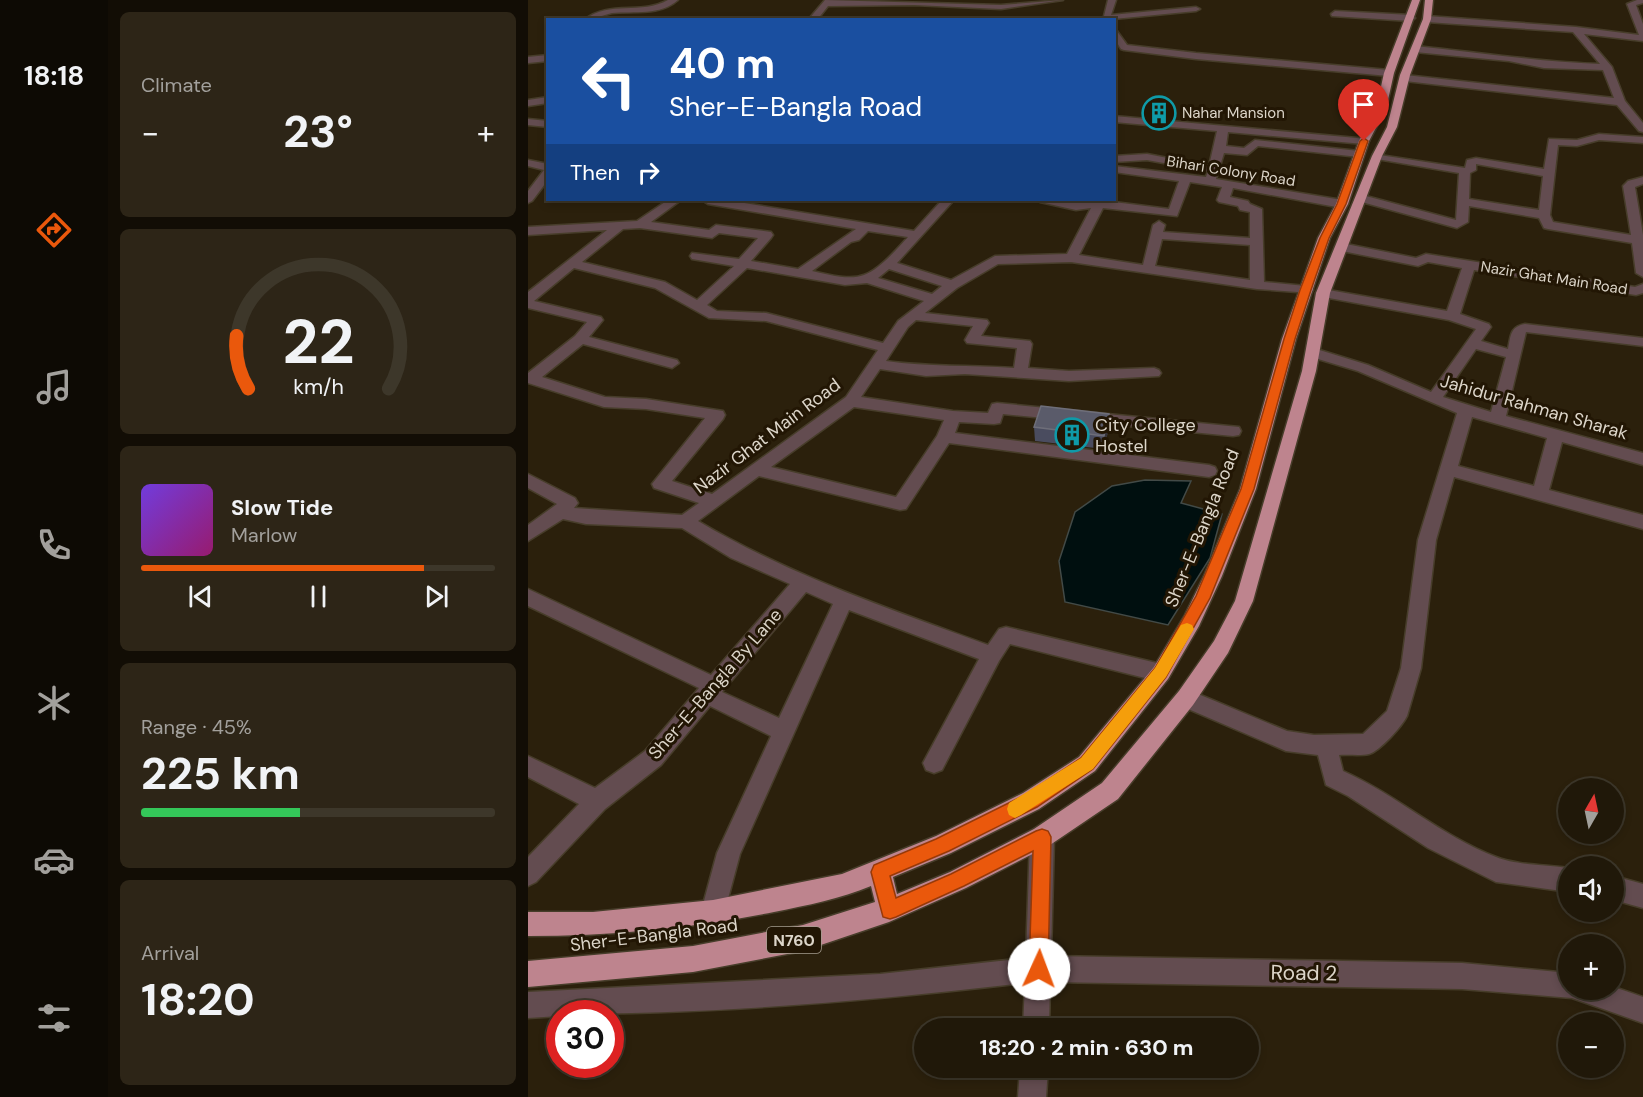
<!DOCTYPE html>
<html lang="en">
<head>
<meta charset="utf-8">
<style>
	:root { --surface:#201809; --page:#2d2517; --text:#f1f3f6; --muted:#a2a09c; --line:#3d372a; --accent:#ea580c }
	body { margin:0; font-family:"DM Sans",sans-serif; background:var(--page); color:var(--text); height:100vh; display:flex; flex-direction:column; font-size:22px; white-space:nowrap }
	* { box-sizing:border-box; margin:0 }
	p { font-size:20px; color:var(--muted) }
	.icon { flex:none; width:33px; height:33px; fill:none; stroke:currentColor; stroke-width:2; stroke-linecap:round; stroke-linejoin:round }
	.map { position:relative; flex:1; overflow:hidden }
	.side { display:flex; flex-direction:column; gap:12px; padding:12px; background:#120d05; width:420px }
	.side>* { flex:none }
	.hud { position:absolute; left:18px; top:18px; width:570px; height:183px; border-radius:0px; box-shadow:0 3px 9px #0003,0 0 0 2px var(--line); background:#1a4fa0; color:#fff; overflow:hidden }
	.needle { width:39px; rotate:9deg }
	.controls { position:absolute; left:1030px; top:778px; display:grid; gap:12px }
	.controls a { display:grid; place-items:center; width:66px; height:66px; border-radius:50%; background:var(--surface); box-shadow:0 3px 9px #0003,0 0 0 2px var(--line); font-size:30px }
	.speed { position:absolute; left:18px; top:1000px; display:flex; gap:12px; font-size:30px; font-weight:700; text-align:center }
	.speed>* { display:grid; place-content:center; width:78px; height:78px; border-radius:50%; background:var(--surface); box-shadow:0 3px 9px #0003,0 0 0 2px var(--line); line-height:1 }
	.speed .limit { border:9px solid #d22; background:#fff; color:#111 }
	.pin { position:absolute; display:grid; place-items:center; width:51px; height:51px; color:#fff; margin:-62px -26px; border-radius:50% 50% 50% 0; rotate:-45deg; box-shadow:0 0 6px #0007 }
	.pin .icon { rotate:45deg }
	.me { position:absolute; width:66px; margin:-33px; rotate:2deg; stroke-linejoin:round; filter:drop-shadow(0 0 4px #0008) }
	.turn { display:flex; align-items:center; gap:21px; height:126px; padding:0 24px; font-size:27px }
	.turn .icon { width:78px; height:78px; stroke-width:2.5 }
	.turn b { display:block; font-size:42px; line-height:51px }
	.then { display:flex; align-items:center; height:57px; padding:0 24px; background:#0003; gap:12px; font-size:22px }
	.big { font-size:45px; font-weight:700; line-height:1.1 }
	.side .widget { flex:1; display:flex; flex-direction:column; justify-content:center; gap:9px; min-width:0; padding:0 21px; border-radius:9px; background:var(--page) }
	.side .dial { align-items:center; gap:0 }
	.dial svg { height:156px; overflow:visible; fill:none; stroke:var(--line); stroke-width:7; stroke-linecap:round; text-anchor:middle }
	.dial text { fill:var(--text); stroke:none }
	.song { display:flex; align-items:center; gap:18px }
	.cover { width:72px; height:72px; border-radius:9px; background:linear-gradient(135deg,hsl(260 70% 55%),hsl(320 70% 35%)) }
	.played { height:6px; border-radius:3px; background:linear-gradient(90deg,var(--accent) 80%,var(--line) 80%) }
	.keys { display:flex; justify-content:space-around; direction:ltr }
	.heat { display:flex; justify-content:space-between; align-items:center; font-size:33px; direction:ltr }
	.charge { height:9px; border-radius:4px; background:linear-gradient(90deg,#34c759 45%,var(--line) 0) }
	.trip { position:absolute; left:386px; top:1018px; width:345px; height:60px; border-radius:30px; background:var(--surface); box-shadow:0 3px 9px #0003,0 0 0 2px var(--line); font-weight:700; line-height:60px; text-align:center }
	main { display:flex; flex:1; min-height:0 }
	.tab-bar { display:flex; flex-direction:column; width:108px; justify-content:space-around; align-items:center; background:#0d0a04; color:var(--muted) }
	.tab-bar .icon { width:42px; height:42px }
	.tab-bar .selected { color:var(--accent) }
	.tab-bar b { font-size:27px; color:var(--text) }
	.map>svg:first-child { display:block }
	.water { fill:#000f0f; stroke:#424a47; stroke-width:1.5 }
	.lines { fill:none; stroke-linecap:round; stroke-linejoin:round }
	.street-casing { stroke:#473d2a; stroke-width:3 }
	.highway-casing { stroke:#473d2a; stroke-width:3 }
	.street { fill:#634c50; fill-rule:evenodd }
	.highway { fill:#be848e; fill-rule:evenodd }
	.wall { fill:#4a4c5f }
	.shaded-wall { fill:#373439 }
	.building { fill:#5a5b6a; stroke:#6e6e79; stroke-width:1.5 }
	.route { fill:#ea580c; stroke:#983908; stroke-width:1.5 }
	.slow { fill:#f59e0b }
	.labels { text-anchor:middle; dominant-baseline:central; stroke-width:6; stroke-linejoin:round; paint-order:stroke }
	.far-poi-label { font-size:15px; fill:#dcd5c9; stroke:#221604; text-anchor:start }
	.far-street-label { font-size:15px; fill:#dcd5c9; stroke:#221604 }
	.shield { fill:#221604; stroke:#a49c8e; stroke-width:1.5 }
	.shield-label { font-size:16px; font-weight:bold; fill:#dcd5c9 }
	.street-label { font-size:18px; fill:#dcd5c9; stroke:#221604 }
	.poi-label { font-size:18px; fill:#dcd5c9; stroke:#221604; text-anchor:start }
	.near-street-label { font-size:21px; fill:#dcd5c9; stroke:#221604 }
</style>
</head>
<body>
<main>
<nav class="tab-bar">
<b>18:18</b>
<svg class="icon selected" aria-label="directions" viewBox="0 0 24 24"><path d="M12 3l9 9-9 9-9-9zM9 14v-3h6M13 9l2 2-2 2"/></svg>
<svg class="icon" aria-label="music" viewBox="0 0 24 24"><path d="M9 18V5l10-2v13"/><circle cx="6" cy="18" r="3"/><circle cx="16" cy="16" r="3"/></svg>
<svg class="icon" aria-label="phone" viewBox="0 0 24 24"><path d="M5 4h4l2 5-3 2q2 4 5 5l2-3 5 2v4C11 20 4 13 5 4z"/></svg>
<svg class="icon" aria-label="climate" viewBox="0 0 24 24"><path d="M12 3v18M4 7l16 10M4 17L20 7"/></svg>
<svg class="icon" aria-label="car" viewBox="0 0 24 24"><path d="M5 17H2v-5l4-1 3-4h7l3 4 3 1v5h-3M9 17h6M6 11h13"/><circle cx="7" cy="17" r="2"/><circle cx="17" cy="17" r="2"/></svg>
<svg class="icon" aria-label="filters" viewBox="0 0 24 24"><path d="M4 7h16M4 17h16"/><circle cx="9" cy="7" r="2"/><circle cx="15" cy="17" r="2"/></svg>
</nav>
<section class="side">
<div class="widget"><p>Climate</p>
<div class="heat"><a>−</a><b class="big">23°</b><a>+</a></div>
</div>
<div class="widget dial"><svg viewBox="0 0 100 80">
<path d="M14 69A42 42 0 1 1 86 69"/>
<path d="M14 69A42 42 0 0 1 8 42" stroke="#ea580c"/>
<text x="50" y="56" font-size="32" font-weight="700">22</text>
<text x="50" y="72" font-size="11">km/h</text>
</svg></div>
<div class="widget">
<div class="song"><i class="cover"></i><div><b>Slow Tide</b><p>Marlow</p></div></div>
<div class="played"></div>
<div class="keys"><svg class="icon" aria-label="previous" viewBox="0 0 24 24"><path d="M18 5L8 12l10 7zM5 5v14"/></svg><svg class="icon" aria-label="pause" viewBox="0 0 24 24"><path d="M8 5v14M16 5v14"/></svg><svg class="icon" aria-label="next" viewBox="0 0 24 24"><path d="M6 5l10 7-10 7zM19 5v14"/></svg></div>
</div>
<div class="widget"><p>Range · 45%</p><b class="big">225 km</b><div class="charge"></div></div>
<div class="widget"><p>Arrival</p><b class="big">18:20</b></div>
</section>
<div class="map">
<svg width="1115" height="1097" viewBox="0 0 1115 1097">
	<rect width="100%" height="100%" fill="#2b200c"/>
	<path class="water" d="M 617,480 L 663,481 L 653,503 L 694,514 L 682,558 L 640,625 L 537,602 L 531,561 L 547,512 L 584,486 Z"/>
	<g class="lines">
		<g class="street-casing">
			<path id="street" d="M 140,0 L 150,0 C 132,16 107,11 84,13 C 74,15 67,20 56,20 C 81,0 114,15 140,0 Z
				M 297,0 L 473,5 L 535,0 L 473,9 L 386,5 L 300,6 L 289,20 L 280,20 Z
				M 580,0 L 588,0 L 583,15 L 668,7 L 672,9 L 668,11 L 575,20 Z
				M 1109,0 L 1115,0 L 1115,3 L 1108,5 L 1115,24 L 1115,41 L 1056,34 L 1084,67 L 1097,101 L 1115,123 L 1115,132 L 1111,131 L 1089,105 L 877,81 L 872,78 L 877,75 L 1086,98 L 1075,70 L 1016,68 L 981,61 L 887,52 L 883,49 L 887,46 C 949,52 1010,62 1072,64 L 1045,32 L 899,22 L 895,19 L 899,16 L 1048,27 L 1111,35 L 1099,4 Z
				M 807,11 L 883,15 L 887,18 L 883,21 L 804,16 L 803,14 Z
				M 586,27 L 599,45 L 668,53 L 861,70 L 866,73 L 861,76 L 668,59 L 596,50 L 593,49 L 586,38 Z
				M 20,55 L 20,61 L 0,63 L 0,57 Z
				M 20,97 L 20,103 L 0,106 L 0,100 Z
				M 586,116 L 840,139 L 841,141 L 836,144 L 700,132 L 698,146 L 716,148 L 727,140 L 831,151 L 836,154 L 831,157 L 730,146 L 719,155 L 696,153 L 688,179 L 814,200 L 820,204 L 814,208 L 705,188 L 702,197 L 720,201 L 722,204 L 734,209 L 736,282 L 778,286 L 783,287 L 785,290 L 783,293 L 729,289 L 543,262 L 470,264 L 429,288 L 397,313 L 459,320 L 461,323 L 453,336 L 502,341 L 504,344 L 500,368 L 541,371 L 626,368 L 631,370 L 633,373 L 631,376 L 541,381 L 437,374 L 398,376 L 352,369 L 333,397 L 425,411 L 460,413 L 464,404 L 469,403 L 711,427 L 713,431 L 711,435 L 705,436 L 475,414 L 472,423 L 466,424 L 431,422 L 427,433 L 681,465 L 687,467 L 689,471 L 687,475 L 681,477 L 421,443 L 378,509 L 372,510 L 231,476 L 170,521 C 261,575 361,609 460,645 L 471,629 L 478,627 L 633,664 L 640,667 L 643,673 L 640,679 L 633,682 L 482,644 L 471,661 L 414,770 L 406,773 L 398,770 L 395,763 L 451,659 L 321,610 L 212,854 L 194,921 L 185,924 L 176,921 L 173,912 L 189,853 L 243,736 L 182,706 L 133,765 L 77,809 L 8,882 L 0,886 L 0,857 L 51,804 L 0,777 L 0,756 L 67,788 L 117,751 L 171,688 L 0,606 L 0,589 L 183,675 L 262,584 L 203,558 L 154,528 L 58,524 L 35,519 L 0,541 L 0,525 L 29,504 L 0,488 L 0,474 L 47,498 L 50,503 L 46,508 L 154,515 L 171,503 L 126,488 L 124,484 L 177,418 L 118,409 L 76,407 L 0,383 L 0,373 L 47,336 L 59,322 L 0,308 L 0,292 L 79,230 L 0,235 L 0,227 L 109,221 L 140,200 L 153,200 L 123,222 L 181,230 L 188,225 L 243,232 L 245,235 L 243,238 L 223,261 L 270,269 L 328,229 L 180,204 L 174,200 L 198,200 L 386,231 L 414,200 L 426,200 L 369,263 L 423,280 L 467,256 L 539,254 L 563,208 L 548,210 L 512,202 L 510,200 L 548,202 L 579,200 L 578,201 L 641,209 L 651,181 L 586,172 L 586,166 L 678,177 L 680,171 L 619,160 L 586,162 L 586,156 L 619,154 L 681,166 L 689,131 L 586,122 ZM 662,182 L 694,187 L 689,200 L 691,202 L 710,206 L 712,210 L 722,212 L 722,238 L 635,232 L 637,225 L 631,221 L 625,225 L 615,265 L 551,255 L 575,208 L 649,216 ZM 112,228 L 184,238 L 191,233 L 230,238 L 211,259 L 164,253 L 162,256 L 164,259 L 206,266 L 169,300 L 137,282 L 54,262 L 95,229 ZM 340,231 L 380,237 C 369,249 351,270 336,275 C 321,281 299,274 284,271 L 323,242 L 331,240 ZM 634,239 L 722,245 L 722,280 L 627,266 ZM 46,268 L 127,288 L 181,318 L 238,321 L 350,350 L 318,397 L 184,494 L 144,481 L 195,419 L 197,415 L 195,411 L 118,399 L 77,397 L 14,377 L 55,344 L 144,368 L 151,363 L 149,360 L 61,337 L 75,320 L 73,317 L 6,301 ZM 219,268 L 317,285 L 339,283 L 396,301 L 370,321 L 355,343 L 238,313 L 189,311 L 179,305 ZM 361,269 L 414,286 L 404,294 L 350,278 ZM 388,320 L 445,326 L 437,340 L 439,343 L 489,348 L 486,368 C 443,365 400,367 358,361 L 380,327 ZM 326,407 L 416,420 L 409,436 L 368,497 L 243,467 ZM 278,592 L 305,604 L 251,718 L 194,692 Z
				M 0,119 L 20,121 L 20,127 L 0,125 Z
				M 1071,134 L 1115,137 L 1115,143 L 1071,140 L 1049,146 L 1030,145 L 1022,215 L 1025,222 L 1103,235 L 1095,186 L 1100,181 L 1115,177 L 1115,184 L 1107,187 L 1115,235 L 1115,277 L 1108,273 L 1104,243 L 1020,229 L 1016,228 L 1011,218 L 941,206 L 940,222 L 929,228 L 830,201 L 828,199 L 834,195 L 928,220 L 931,173 L 849,159 L 845,158 L 845,154 L 937,168 L 939,160 L 948,158 L 1016,169 L 1021,139 L 1049,140 ZM 948,164 L 1015,176 L 1011,210 L 941,199 L 942,173 L 948,170 Z
				M 0,160 L 20,164 L 20,180 L 4,201 L 0,203 L 0,191 L 16,170 L 0,166 Z
				M 813,243 L 888,258 L 898,254 L 1107,287 L 1115,284 L 1115,293 L 1108,295 L 946,270 L 932,314 L 961,324 L 963,327 L 953,341 L 980,349 C 983,335 982,327 997,324 L 1115,338 L 1115,346 L 998,332 L 978,416 L 1115,453 L 1115,465 L 1034,442 L 1021,490 L 1115,515 L 1115,529 L 926,477 L 908,540 L 893,668 L 879,716 C 874,726 852,751 841,754 C 832,756 821,754 811,755 L 815,771 C 869,795 913,836 968,857 C 987,865 1020,865 1041,868 L 1041,892 L 968,882 L 900,848 L 820,796 L 798,785 L 790,755 L 758,751 L 651,705 L 648,698 L 651,691 L 658,689 L 759,731 L 786,735 L 835,734 L 859,711 L 873,668 L 890,540 L 929,413 L 830,371 L 780,356 L 778,353 L 785,348 L 840,365 L 903,392 L 948,329 L 921,320 L 790,296 L 788,293 L 795,289 L 919,311 L 934,268 L 900,262 L 890,266 L 809,250 L 807,247 ZM 948,349 L 978,357 L 963,412 L 915,397 ZM 944,417 L 1019,438 L 1006,486 L 930,466 Z
				M 514,825 L 522,829 L 526,837 L 523,956 L 934,963 L 1041,973 L 1041,990 L 1086,990 L 1086,987 L 1115,997 L 1115,1023 L 1044,998 L 934,989 L 522,982 L 521,1029 L 495,1029 L 497,983 C 342,1001 187,1014 32,1014 L 32,1016 L 0,1018 L 0,992 L 352,974 L 498,958 L 502,837 L 506,829 Z
				M 1086,876 L 1115,884 L 1115,908 L 1086,900 Z
				M 492,1068 L 520,1068 L 518,1097 L 490,1097 Z"/>
		</g>
		<g class="highway-casing">
			<path id="highway" d="M 884,0 L 892,0 L 866,73 L 858,109 L 841,141 L 820,204 L 802,238 L 768,339 L 728,489 L 694,576 L 671,626 L 640,679 L 567,771 L 511,809 L 423,853 L 365,877 L 369,894 L 422,872 L 506,829 L 574,783 L 651,691 L 686,641 L 707,601 L 774,371 L 788,293 L 844,156 L 859,127 L 872,75 L 895,19 L 897,0 L 905,0 L 903,19 L 882,75 L 869,127 L 854,156 L 802,293 L 788,371 L 725,601 L 700,653 L 665,705 L 590,799 L 522,845 L 438,888 L 361,922 L 275,951 L 165,972 L 0,987 L 0,961 L 165,946 L 275,925 L 347,902 L 343,886 C 312,899 280,905 246,912 C 165,928 83,936 0,936 L 0,912 L 65,912 L 185,900 L 314,874 L 408,836 L 495,793 L 551,757 L 626,667 L 657,615 L 676,576 L 712,489 L 754,339 L 790,238 L 808,204 L 831,141 L 848,109 L 856,73 Z"/>
		</g>
		<use href="#street" class="street"/>
		<use href="#highway" class="highway"/>
	</g>
	<path class="wall" d="M 506,427 L 581,427 L 576,449 L 507,441 Z"/>
	<path class="shaded-wall" d="M 581,414 L 581,427 L 576,449 L 576,436 Z"/>
	<path class="building" d="M 513,406 L 581,414 L 576,436 L 506,427 Z"/>
	<path class="route" d="M 836,138 L 840,141 L 818,204 L 801,238 L 783,290 L 767,339 L 726,489 L 682,598 L 638,677 L 565,769 L 509,807 L 421,851 L 362,876 L 368,898 L 423,874 L 508,831 L 514,829 L 520,831 L 523,837 L 520,969 L 518,976 L 511,979 L 504,976 L 501,969 L 505,851 L 436,886 L 368,917 L 362,919 L 355,917 L 343,872 L 346,865 L 408,839 L 497,795 L 553,758 L 627,668 L 668,596 L 713,489 L 756,339 L 772,290 L 792,238 L 809,204 L 832,141 Z"/>
	<path class="slow" d="M 659,623 L 664,625 L 666,629 L 638,677 L 565,769 L 493,815 L 487,818 L 481,815 L 479,809 L 481,803 L 553,758 L 627,668 L 653,625 Z"/>
	<defs>
		<g id="building-ring" transform="scale(1.725)"><circle r="9.5" fill="#221604" stroke="#0f9aa8" stroke-width="1.5"/><path d="M-4-6H4V6H1V3H-1V6H-4ZM-2.5-4.3h1.7v1.8h-1.7ZM.8-4.3h1.7v1.8H.8ZM-2.5-1h1.7V.8h-1.7ZM.8-1h1.7V.8H.8Z" fill="#0f9aa8"/></g>
	</defs>
	<g fill-rule="evenodd">
		<use href="#building-ring" x="631" y="113"/>
		<use href="#building-ring" x="544" y="435"/>
	</g>
	<g class="labels">
		<g class="far-poi-label">
			<text x="654" y="113">Nahar Mansion</text>
		</g>
		<g class="far-street-label">
			<text transform="translate(703 171) rotate(9)">Bihari Colony Road</text>
			<text transform="translate(1026 278) rotate(9)">Nazir Ghat Main Road</text>
		</g>
		<rect class="shield" x="239" y="927" width="54" height="26" rx="4.5"/>
		<g class="shield-label">
			<text x="266" y="940">N760</text>
		</g>
		<g class="street-label">
			<text transform="translate(1006 407) rotate(16)">Jahidur Rahman Sharak</text>
			<text transform="translate(239 436) rotate(-37)">Nazir Ghat Main Road</text>
			<text transform="translate(674 528) rotate(-68)">Sher-E-Bangla Road</text>
			<text transform="translate(187 684) rotate(-49)">Sher-E-Bangla By Lane</text>
			<text transform="translate(126 935) rotate(-7)">Sher-E-Bangla Road</text>
		</g>
		<g class="poi-label">
			<text x="567" y="425">City College<tspan x="567" dy="21">Hostel</tspan></text>
		</g>
		<g class="near-street-label">
			<text transform="translate(776 973) rotate(1)">Road 2</text>
		</g>
	</g>
</svg>
<div class="controls">
<a><svg class="needle" viewBox="-14 -14 28 28"><path d="M0-13l5 13h-10z" fill="#e53935"/><path d="M0 13l5-13h-10z" fill="#a2a09c"/></svg></a>
<a><svg class="icon" aria-label="sound" viewBox="0 0 24 24"><path d="M4 9h4l5-4v14l-5-4H4zM17 9q2 3 0 6"/></svg></a>
<a>+</a>
<a>−</a>
</div>
<div class="speed"><div class="limit">30</div></div>
<div class="pin" style="left:836px;top:141px;background:#d93025"><svg class="icon" aria-label="arrive" viewBox="0 0 24 24"><path d="M6 21V4h12l-3 4 3 4H6"/></svg></div>
<svg class="me" style="left:511px;top:969px" viewBox="-20 -20 40 40"><circle r="19" fill="#fff"/><path d="M0-13L10 11 0 6-10 11z" fill="#ea580c"/></svg>
<div class="trip">18:20 · 2 min · 630 m</div>
<div class="hud">
<div class="turn"><svg class="icon" aria-label="left" viewBox="0 0 24 24"><path d="M17 20v-9H6M10 6l-5 5 5 5"/></svg><div><b>40 m</b>Sher-E-Bangla Road</div></div>
<div class="then">Then<svg class="icon" aria-label="right" viewBox="0 0 24 24"><path d="M7 20v-9h11M14 6l5 5-5 5"/></svg></div>
</div>
</div>
</main>
</body>
</html>
